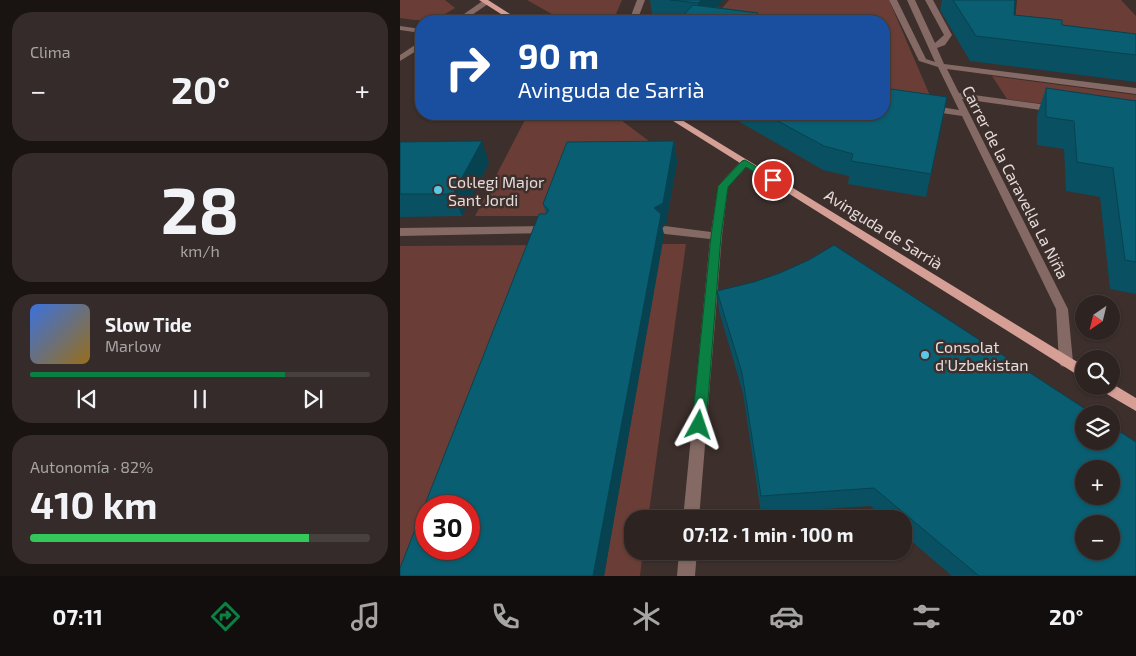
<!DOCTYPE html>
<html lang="es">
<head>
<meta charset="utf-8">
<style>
	:root { --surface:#2d2321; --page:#352b2a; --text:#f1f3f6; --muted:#a7a4a5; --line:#48403f; --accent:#0b8043 }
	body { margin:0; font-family:"Exo 2",sans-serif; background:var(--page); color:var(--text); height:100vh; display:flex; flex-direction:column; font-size:19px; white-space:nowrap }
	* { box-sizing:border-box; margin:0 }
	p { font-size:16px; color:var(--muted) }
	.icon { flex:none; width:28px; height:28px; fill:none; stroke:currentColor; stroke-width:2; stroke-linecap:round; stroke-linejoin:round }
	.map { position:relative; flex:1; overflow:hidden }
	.side { display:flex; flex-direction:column; gap:12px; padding:12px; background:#191312; width:400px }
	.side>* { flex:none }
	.banner { position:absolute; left:15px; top:15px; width:475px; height:105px; border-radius:20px; box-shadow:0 1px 4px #0004,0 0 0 1px var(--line); background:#1a4fa0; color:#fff; overflow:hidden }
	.needle { width:32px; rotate:215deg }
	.buttons { position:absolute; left:675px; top:295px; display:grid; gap:10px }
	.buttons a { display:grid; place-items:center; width:45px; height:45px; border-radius:50%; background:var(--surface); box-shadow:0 1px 4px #0004,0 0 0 1px var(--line); font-size:25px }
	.speed { position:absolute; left:15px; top:495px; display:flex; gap:10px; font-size:25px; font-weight:700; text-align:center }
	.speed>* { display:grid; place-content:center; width:65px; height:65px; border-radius:50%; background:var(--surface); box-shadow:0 1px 4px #0004,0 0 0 1px var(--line); line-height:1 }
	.speed .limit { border:8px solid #d22; background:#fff; color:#111 }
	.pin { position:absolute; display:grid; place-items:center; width:42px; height:42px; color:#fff; margin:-21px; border:2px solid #fff; border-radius:50%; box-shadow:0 1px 5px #0007 }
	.me { position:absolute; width:55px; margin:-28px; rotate:5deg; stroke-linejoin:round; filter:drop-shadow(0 0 4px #0008) }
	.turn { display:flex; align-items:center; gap:18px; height:105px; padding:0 20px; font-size:22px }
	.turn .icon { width:65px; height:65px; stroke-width:2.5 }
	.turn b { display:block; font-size:35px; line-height:42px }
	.big { font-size:38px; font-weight:700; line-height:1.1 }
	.side .tile { flex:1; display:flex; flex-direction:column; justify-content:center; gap:8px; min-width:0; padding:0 18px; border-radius:20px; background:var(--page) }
	.side .dial { align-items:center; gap:0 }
	.dial b { font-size:65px; line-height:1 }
	.song { display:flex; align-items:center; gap:15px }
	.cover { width:60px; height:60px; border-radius:8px; background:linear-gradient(135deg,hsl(220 70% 55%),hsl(40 70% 35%)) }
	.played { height:5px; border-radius:2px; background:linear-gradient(90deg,var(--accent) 75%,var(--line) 75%) }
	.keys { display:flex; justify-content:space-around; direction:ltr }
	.heat { display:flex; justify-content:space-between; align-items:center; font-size:28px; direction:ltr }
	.charge { height:8px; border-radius:4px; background:linear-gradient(90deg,#34c759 82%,var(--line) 0) }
	.trip { position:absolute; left:224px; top:510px; width:288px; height:50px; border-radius:20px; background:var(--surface); box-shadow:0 1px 4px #0004,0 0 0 1px var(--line); font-weight:700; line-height:50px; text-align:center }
	.dock { display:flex; height:80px; justify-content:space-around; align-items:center; background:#120e0d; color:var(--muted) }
	.dock .icon { width:35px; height:35px }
	.dock .on { color:var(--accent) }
	.dock b { font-size:22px; color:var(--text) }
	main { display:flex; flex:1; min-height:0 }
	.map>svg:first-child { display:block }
	.green { fill:#6a3e36 }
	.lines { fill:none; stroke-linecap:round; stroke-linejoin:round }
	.minor { fill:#846964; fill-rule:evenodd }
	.major { fill:#d59f95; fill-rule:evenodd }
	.wall { fill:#095162 }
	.shaded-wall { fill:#074250 }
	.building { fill:#0a5e72; stroke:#074250; fill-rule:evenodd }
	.route { fill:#0b8043; stroke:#07532c }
	.poi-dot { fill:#5cc7e7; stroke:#3c2f2c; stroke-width:2 }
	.labels { text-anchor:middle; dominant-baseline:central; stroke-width:5; stroke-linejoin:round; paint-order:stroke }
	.poi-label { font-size:16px; fill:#e6dcdb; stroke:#3c2f2c; text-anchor:start }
	.street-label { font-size:16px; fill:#e6dcdb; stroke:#3c2f2c }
</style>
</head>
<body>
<main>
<section class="side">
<div class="tile"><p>Clima</p>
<div class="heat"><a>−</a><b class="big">20°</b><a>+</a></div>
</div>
<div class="tile dial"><b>28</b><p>km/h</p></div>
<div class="tile">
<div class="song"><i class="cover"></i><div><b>Slow Tide</b><p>Marlow</p></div></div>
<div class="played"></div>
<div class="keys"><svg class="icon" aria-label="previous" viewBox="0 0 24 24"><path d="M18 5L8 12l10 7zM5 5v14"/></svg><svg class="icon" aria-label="pause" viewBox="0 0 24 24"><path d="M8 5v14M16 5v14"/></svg><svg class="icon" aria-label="next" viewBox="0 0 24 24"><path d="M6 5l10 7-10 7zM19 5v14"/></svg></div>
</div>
<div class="tile"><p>Autonomía · 82%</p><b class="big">410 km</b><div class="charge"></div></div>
</section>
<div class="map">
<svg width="736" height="576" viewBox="0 0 736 576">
	<rect width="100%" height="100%" fill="#3c2f2c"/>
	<path class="green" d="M 0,0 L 45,0 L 55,8 C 31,23 28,22 0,18 Z
		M 127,0 L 222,0 L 213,21 L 164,21 Z
		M 329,0 L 489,0 L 531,98 L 484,91 L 484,21 L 311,21 Z
		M 617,0 L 721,0 L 736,16 L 736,53 L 614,34 Z
		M 592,76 L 736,95 L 736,116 L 607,99 Z
		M 128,114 L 213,114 L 277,162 L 173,163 L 153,216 L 75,216 Z
		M 262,244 L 286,244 L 248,519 L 232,519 L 232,551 L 243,551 L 240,576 L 204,576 Z
		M 142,245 L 26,506 L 26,549 L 0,576 L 0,246 Z"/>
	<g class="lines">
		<path class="minor" d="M 84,0 L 91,2 L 63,21 L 54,21 Z
			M 237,0 L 245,0 L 237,21 L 229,21 Z
			M 489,0 L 497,0 L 526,59 L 535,62 L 507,0 L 515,0 L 535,43 L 544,35 L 525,0 L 533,0 L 552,35 L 545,45 L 537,48 L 544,64 L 736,88 L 736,94 L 547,69 L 559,93 L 655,106 L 660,109 L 655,112 L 562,99 L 668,309 L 673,362 L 671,366 L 666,367 L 661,366 L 659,362 L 656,309 L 562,116 L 528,111 L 523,108 L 528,105 L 559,110 L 538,67 L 519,61 Z
			M 0,26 L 21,29 L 21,33 L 0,30 Z
			M 18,43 L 21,43 L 21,48 L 0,61 L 0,55 Z
			M 345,160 L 350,163 L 328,187 L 322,236 L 299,519 L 283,519 L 310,239 L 265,234 L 259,230 L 265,226 L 311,232 L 318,186 L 341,161 Z
			M 148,226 L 154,230 L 152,233 L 0,236 L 0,228 Z
			M 279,551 L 297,551 L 295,576 L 277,576 Z"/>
		<path class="major" d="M 79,0 L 88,0 L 121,21 L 112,21 Z
			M 262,114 L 272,114 L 684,366 L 684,379 Z
			M 711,383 L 736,398 L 736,411 L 700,390 L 698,386 L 711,386 Z"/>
	</g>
	<path class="wall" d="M 250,0 L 323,0 L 317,7 L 358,13 L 358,21 L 253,21 Z
		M 542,0 L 615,0 L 614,15 L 662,25 L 736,34 L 736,82 L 570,61 L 540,10 Z
		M 646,88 L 736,101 L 736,294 L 710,289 L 700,197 L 666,191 L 664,149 L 637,145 L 637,115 Z
		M 547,97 L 526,197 L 448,184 L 449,176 L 423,170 L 326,114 L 484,114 Z
		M 274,141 L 277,162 L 266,224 L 262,226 L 264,235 L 146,213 L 143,204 Z
		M 0,142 L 89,163 L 62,216 L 0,217 Z
		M 317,291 L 736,576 L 552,576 L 502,533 L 502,519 L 486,519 L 470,506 L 361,513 L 343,393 L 319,311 Z"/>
	<path class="shaded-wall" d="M 301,0 L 323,0 L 305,21 L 300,21 L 298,3 Z
		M 358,13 L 358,21 L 354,21 L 354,18 Z
		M 82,141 L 89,163 L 62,216 L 53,194 Z
		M 274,141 L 277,162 L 266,224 L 262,226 L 264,235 L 204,576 L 193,576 L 254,208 Z"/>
	<path class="building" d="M 270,0 L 301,0 L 298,3 Z
		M 553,0 L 615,0 L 614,15 L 662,20 L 662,25 L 736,34 L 736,55 L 576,36 Z
		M 293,5 L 358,13 L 354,18 L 357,18 L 354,21 L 278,21 Z
		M 484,88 L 547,97 L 531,174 L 451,161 L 453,154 L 424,146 L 365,114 L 484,114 Z
		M 646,88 L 736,101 L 736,262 L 725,260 L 713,168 L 677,162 L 674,121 L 646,117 Z
		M 82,141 L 53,194 L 0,194 L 0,142 Z
		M 274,141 L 263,203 L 254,208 L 261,214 L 193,576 L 0,576 L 0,568 L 139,214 L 146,214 L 149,210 L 143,204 L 167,142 ZM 26,506 L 69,506 L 69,549 L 26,549 Z
		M 434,245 L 693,414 L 684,414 L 684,441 L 711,441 L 711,426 L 736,442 L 736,576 L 579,576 L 474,488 L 361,496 L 342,373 L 317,291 L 354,282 L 380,273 L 409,260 ZM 684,469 L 711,469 L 711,496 L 684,496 ZM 684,524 L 711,524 L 711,551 L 684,551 Z"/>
	<path class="route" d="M 345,160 L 378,180 L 377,182 L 370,182 L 346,167 L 328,187 L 321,236 L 306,425 L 304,429 L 299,430 L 294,429 L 292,425 L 311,236 L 318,186 L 342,161 Z"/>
	<g class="poi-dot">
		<circle cx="38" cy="190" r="5"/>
		<circle cx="525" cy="355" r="5"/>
	</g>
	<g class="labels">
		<g class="poi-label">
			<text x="48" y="181">Col·legi Major<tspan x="48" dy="18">Sant Jordi</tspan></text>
			<text x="535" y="346">Consolat<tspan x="535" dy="18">d'Uzbekistan</tspan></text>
		</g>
		<g class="street-label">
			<text transform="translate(616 182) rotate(63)">Carrer de la Caravel·la La Niña</text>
			<text transform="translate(484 229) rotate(32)">Avinguda de Sarrià</text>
		</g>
	</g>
</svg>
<div class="buttons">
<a><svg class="needle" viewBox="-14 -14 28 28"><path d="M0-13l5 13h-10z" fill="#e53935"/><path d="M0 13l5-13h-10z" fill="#a7a4a5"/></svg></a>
<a><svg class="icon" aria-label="search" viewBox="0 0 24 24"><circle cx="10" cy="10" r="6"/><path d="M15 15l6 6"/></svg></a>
<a><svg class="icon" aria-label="layers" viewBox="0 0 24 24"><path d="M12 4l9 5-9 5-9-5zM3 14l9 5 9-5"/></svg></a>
<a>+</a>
<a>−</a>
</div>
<div class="speed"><div class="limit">30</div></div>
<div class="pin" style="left:373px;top:180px;background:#d93025"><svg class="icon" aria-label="arrive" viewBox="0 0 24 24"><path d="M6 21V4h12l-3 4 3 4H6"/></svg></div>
<svg class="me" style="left:299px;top:425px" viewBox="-20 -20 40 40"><path d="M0-17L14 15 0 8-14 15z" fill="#0b8043" stroke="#fff" stroke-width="4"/></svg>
<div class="trip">07:12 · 1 min · 100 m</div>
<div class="banner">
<div class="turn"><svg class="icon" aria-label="right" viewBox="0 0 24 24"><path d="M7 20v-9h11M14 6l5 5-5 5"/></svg><div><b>90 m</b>Avinguda de Sarrià</div></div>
</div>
</div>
</main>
<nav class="dock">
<b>07:11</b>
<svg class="icon on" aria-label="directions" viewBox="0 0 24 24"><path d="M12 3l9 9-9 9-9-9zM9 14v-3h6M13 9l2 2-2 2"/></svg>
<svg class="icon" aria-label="music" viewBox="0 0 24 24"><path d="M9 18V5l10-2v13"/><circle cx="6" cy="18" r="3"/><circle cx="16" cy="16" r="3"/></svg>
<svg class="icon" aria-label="phone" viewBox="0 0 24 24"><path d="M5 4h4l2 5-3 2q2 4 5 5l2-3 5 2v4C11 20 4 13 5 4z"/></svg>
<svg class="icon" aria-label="climate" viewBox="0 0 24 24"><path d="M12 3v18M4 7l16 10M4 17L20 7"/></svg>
<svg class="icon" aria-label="car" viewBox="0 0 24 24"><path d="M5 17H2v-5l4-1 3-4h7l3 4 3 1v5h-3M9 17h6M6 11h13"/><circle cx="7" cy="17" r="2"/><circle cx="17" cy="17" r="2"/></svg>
<svg class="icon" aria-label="filters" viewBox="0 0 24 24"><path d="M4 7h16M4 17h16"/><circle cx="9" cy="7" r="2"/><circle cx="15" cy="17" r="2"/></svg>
<b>20°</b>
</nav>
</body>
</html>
